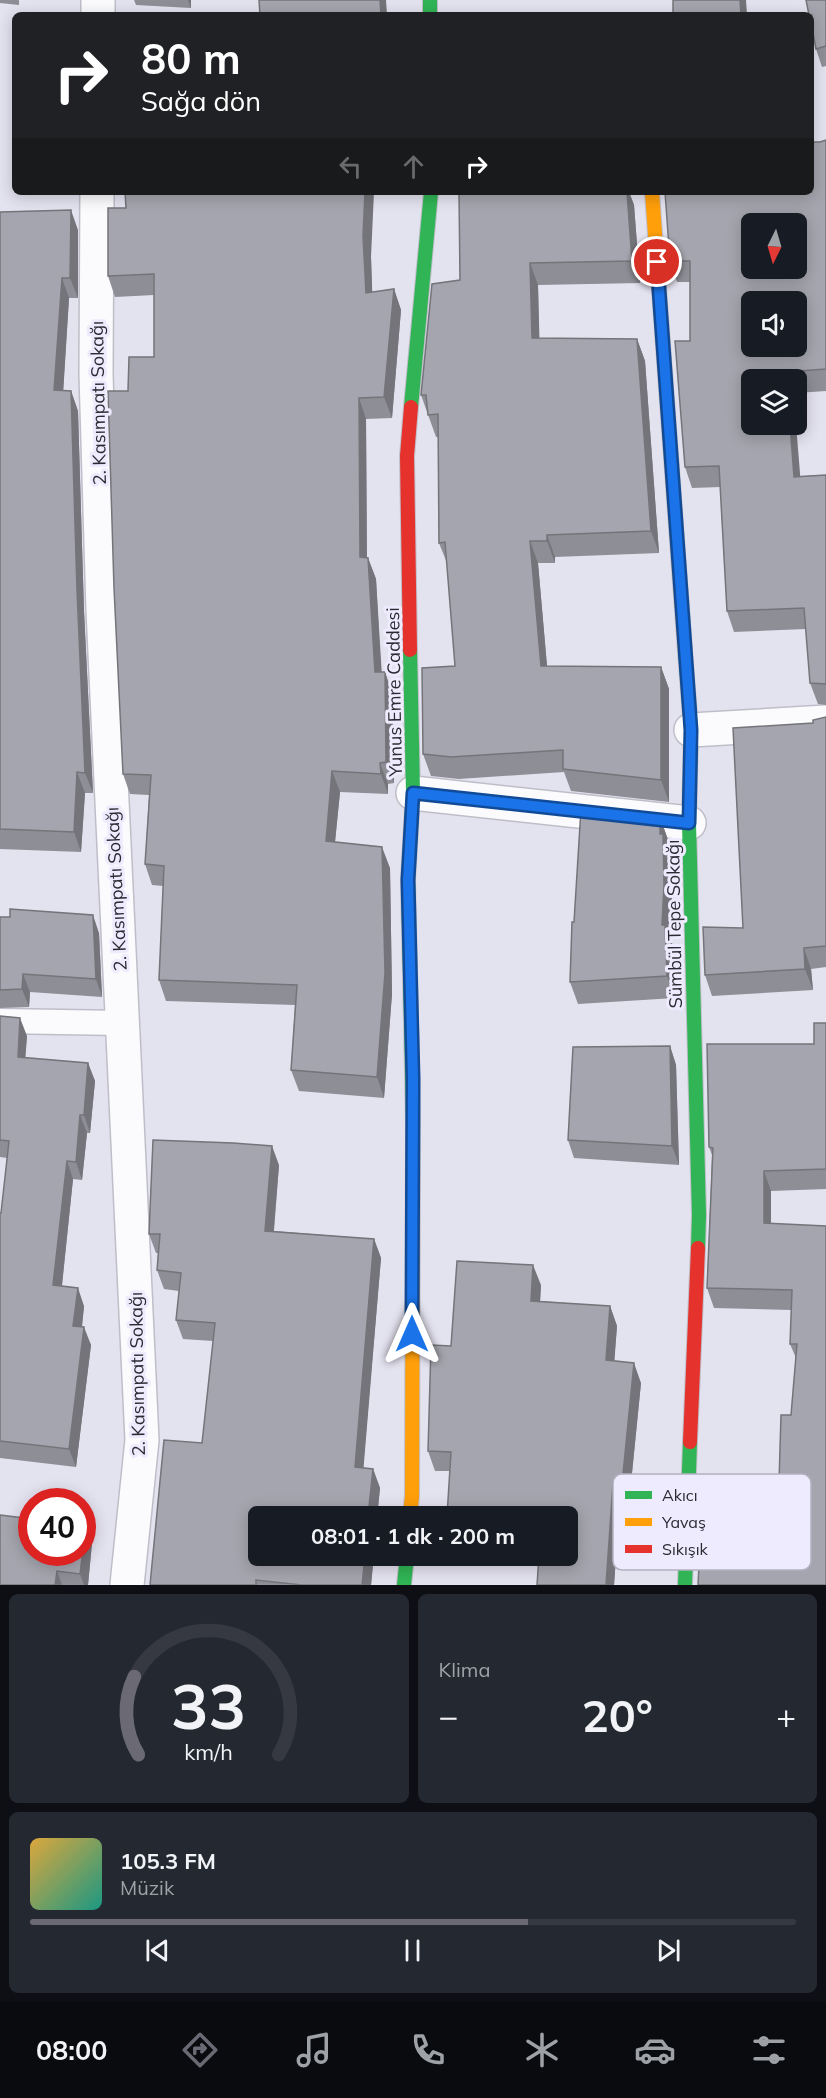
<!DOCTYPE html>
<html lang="tr">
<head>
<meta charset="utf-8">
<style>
	:root { --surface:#171b24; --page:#242831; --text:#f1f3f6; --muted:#9ea1a6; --line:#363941; --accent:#6b6a74 }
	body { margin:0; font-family:Mulish,sans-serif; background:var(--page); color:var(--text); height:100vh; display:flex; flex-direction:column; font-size:22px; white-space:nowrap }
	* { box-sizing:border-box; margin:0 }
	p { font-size:20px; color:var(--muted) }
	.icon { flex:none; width:33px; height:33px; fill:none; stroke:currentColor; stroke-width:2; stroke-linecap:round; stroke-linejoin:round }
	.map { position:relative; height:1585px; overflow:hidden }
	.details { display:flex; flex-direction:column; gap:9px; padding:9px; background:#0d0f14; flex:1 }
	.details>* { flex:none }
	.hud { position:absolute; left:12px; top:12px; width:802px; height:183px; border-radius:9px; box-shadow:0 3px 15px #0003; background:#202124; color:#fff; overflow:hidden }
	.needle { width:39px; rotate:185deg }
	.fabs { position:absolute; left:741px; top:213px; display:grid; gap:12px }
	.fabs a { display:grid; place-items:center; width:66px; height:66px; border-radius:9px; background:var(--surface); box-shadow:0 3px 15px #0003; font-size:30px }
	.speed { position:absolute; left:18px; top:1488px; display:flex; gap:12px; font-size:30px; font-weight:700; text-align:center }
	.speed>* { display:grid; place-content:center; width:78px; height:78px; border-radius:50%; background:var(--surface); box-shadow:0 3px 15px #0003; line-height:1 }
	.speed .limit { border:9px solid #d22; background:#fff; color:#111 }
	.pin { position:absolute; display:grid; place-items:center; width:51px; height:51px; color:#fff; margin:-26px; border:3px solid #fff; border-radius:50%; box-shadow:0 2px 6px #0007 }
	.me { position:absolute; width:66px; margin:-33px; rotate:0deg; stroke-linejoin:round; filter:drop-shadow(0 0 4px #0008) }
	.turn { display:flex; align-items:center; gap:21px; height:126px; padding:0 30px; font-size:27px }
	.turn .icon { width:78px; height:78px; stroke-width:2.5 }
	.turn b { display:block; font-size:42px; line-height:51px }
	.lanes { display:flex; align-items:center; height:57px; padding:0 30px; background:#0003; justify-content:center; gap:30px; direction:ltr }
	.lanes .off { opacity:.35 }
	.big { font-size:45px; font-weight:700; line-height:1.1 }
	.details .tile { flex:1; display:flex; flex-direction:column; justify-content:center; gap:9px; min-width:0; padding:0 21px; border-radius:9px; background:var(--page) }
	.details .dial { align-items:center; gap:0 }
	.dial svg { height:156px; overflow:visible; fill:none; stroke:var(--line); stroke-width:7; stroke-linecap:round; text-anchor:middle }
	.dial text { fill:var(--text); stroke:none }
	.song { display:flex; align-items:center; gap:18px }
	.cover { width:72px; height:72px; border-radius:9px; background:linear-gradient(135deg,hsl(40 70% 55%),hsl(170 70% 35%)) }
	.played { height:6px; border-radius:3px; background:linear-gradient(90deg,var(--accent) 65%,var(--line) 65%) }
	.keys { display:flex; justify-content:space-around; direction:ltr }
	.heat { display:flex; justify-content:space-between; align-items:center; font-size:33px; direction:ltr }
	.details .tiles { flex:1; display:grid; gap:9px; grid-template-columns:1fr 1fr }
	.tile:last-child { grid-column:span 2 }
	.trip { position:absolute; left:248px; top:1506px; width:330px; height:60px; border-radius:9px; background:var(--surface); box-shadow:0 3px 15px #0003; font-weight:700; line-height:60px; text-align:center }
	.menu { display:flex; height:96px; justify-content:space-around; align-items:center; background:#090b0e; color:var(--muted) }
	.menu .icon { width:42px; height:42px }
	.menu .current { color:var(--accent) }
	.menu b { font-size:27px; color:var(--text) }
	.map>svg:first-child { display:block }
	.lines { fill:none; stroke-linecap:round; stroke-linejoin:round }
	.lane-casing { stroke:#bfbec8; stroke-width:27 }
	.street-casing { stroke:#bfbec8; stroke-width:36 }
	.fast-casing { stroke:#bfbec8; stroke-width:16 }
	.slow-casing { stroke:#bfbec8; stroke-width:16 }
	.jam-casing { stroke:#bfbec8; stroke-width:16 }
	.lane { stroke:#fbfbfd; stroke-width:24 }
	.street { stroke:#fbfbfd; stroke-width:33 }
	.fast { stroke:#30b455; stroke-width:14 }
	.slow { stroke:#ff9f0a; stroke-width:14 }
	.jam { stroke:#e5322d; stroke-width:14 }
	.wall { fill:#8e8e96 }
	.shaded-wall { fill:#74747a }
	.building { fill:#a5a5af; stroke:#74747a; stroke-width:1.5; fill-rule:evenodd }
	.route-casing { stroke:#114b97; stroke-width:15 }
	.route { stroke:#1a73e8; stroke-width:10 }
	.labels { text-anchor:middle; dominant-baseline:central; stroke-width:6; stroke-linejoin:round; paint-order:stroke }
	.street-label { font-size:18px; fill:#2b2a32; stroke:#edebfd }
	.key { fill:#edebfd; stroke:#b3b1c0; stroke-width:1.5 }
	.key-label { font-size:16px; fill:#2b2a32 }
</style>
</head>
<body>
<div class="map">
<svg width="826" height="1585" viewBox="0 0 826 1585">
	<rect width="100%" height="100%" fill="#e3e2ef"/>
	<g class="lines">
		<g class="lane-casing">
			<path id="lane" d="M 0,1021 L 122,1023"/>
		</g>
		<g class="street-casing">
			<path id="street" d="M 98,15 L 98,0
				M 97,192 L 96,374 L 103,610 L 142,1440 L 127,1585
				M 691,730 L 826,722
				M 413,793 L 689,823"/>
		</g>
		<g class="fast-casing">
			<path id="fast" d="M 430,0 L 430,15
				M 411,407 L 431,192
				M 410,650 L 413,793 L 408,880 L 413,1121
				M 685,651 L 691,730 L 689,823 L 699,1215 L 698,1248
				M 404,1585 L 407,1556
				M 685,1585 L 690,1442"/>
		</g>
		<g class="slow-casing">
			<path id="slow" d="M 652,192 L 685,651
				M 410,1516 L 412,1496 L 413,1121"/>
		</g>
		<g class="jam-casing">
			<path id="jam" d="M 410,650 L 407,456 L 411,407
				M 690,1442 L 698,1248"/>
		</g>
		<use href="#lane" class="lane"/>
		<use href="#street" class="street"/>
		<use href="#fast" class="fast"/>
		<use href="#slow" class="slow"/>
		<use href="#jam" class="jam"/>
	</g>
	<path class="wall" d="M 0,0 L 19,0 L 19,5 L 0,3 Z
		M 134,0 L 191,0 L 191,8 L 136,5 Z
		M 826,0 L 826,66 L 822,67 L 816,49 Z
		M 826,140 L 826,391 L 796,393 L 796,380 L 752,380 L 800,476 L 826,475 L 826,705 L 818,704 L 810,683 L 806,629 L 734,632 L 727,611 L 720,487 L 692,488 L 685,467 L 690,341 L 690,282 L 677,282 L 670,261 L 820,142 Z
		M 459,192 L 629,192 L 634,205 L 640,283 L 538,285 L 539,338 L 637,339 L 645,361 L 659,553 L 555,557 L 555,563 L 538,563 L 547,667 L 661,667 L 669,689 L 669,802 L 571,791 L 564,772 L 459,779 L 431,776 L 423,754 L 455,666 L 447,563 L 439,543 L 438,437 L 436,437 L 421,395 L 460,280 Z
		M 126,208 L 371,257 L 372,292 L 394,289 L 401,310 L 392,418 L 366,419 L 367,558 L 368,558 L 376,579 L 381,672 L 385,672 L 392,693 L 394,783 L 388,784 L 388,794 L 340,792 L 335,842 L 390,868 L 392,994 L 384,1098 L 299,1091 L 291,1070 L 295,1005 L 166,1001 L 159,980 L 163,886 L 152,885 L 145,864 L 149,795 L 130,794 L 123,774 L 128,391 L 154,357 L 154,295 L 115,297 L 108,276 Z
		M 0,212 L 78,230 L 78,298 L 69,298 L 63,391 L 71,391 L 78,411 L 84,611 L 93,793 L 85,793 L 81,852 L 0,849 Z
		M 826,717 L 826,967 L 811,969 L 813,990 L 712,996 L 705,975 L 743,928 L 813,723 Z
		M 660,817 L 668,840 L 668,848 L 671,856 L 672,907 L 671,939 L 673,947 L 675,998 L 578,1004 L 570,982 L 574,922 Z
		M 0,917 L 99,933 L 102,997 L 30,992 L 29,1007 L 0,1008 Z
		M 0,1016 L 27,1036 L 25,1058 L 88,1063 L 95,1081 L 90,1133 L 87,1133 L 82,1180 L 73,1179 L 62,1286 L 84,1306 L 82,1327 L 91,1345 L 76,1467 L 0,1458 L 0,1213 L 1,1213 L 7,1158 L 0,1157 Z
		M 826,1023 L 826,1189 L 771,1191 L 771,1224 L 826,1226 L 777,1550 L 791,1415 L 796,1358 L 790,1344 L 792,1310 L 714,1308 L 707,1288 L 712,1155 L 709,1147 L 814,1044 Z
		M 670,1046 L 676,1065 L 679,1165 L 574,1158 L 568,1140 Z
		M 279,1165 L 274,1231 L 374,1239 L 381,1258 L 363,1468 L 373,1469 L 380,1488 L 371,1585 L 150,1585 L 202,1443 L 213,1341 L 183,1339 L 176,1320 L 179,1291 L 164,1289 L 157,1270 L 158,1253 L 156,1253 L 149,1234 Z
		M 541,1285 L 540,1301 L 610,1306 L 617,1326 L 614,1361 L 641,1383 L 629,1503 L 620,1503 L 614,1585 L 537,1585 L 567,1516 L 450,1471 L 435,1471 L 428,1451 L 451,1346 Z
		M 86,1525 L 92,1543 L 88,1585 L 0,1585 Z"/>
	<path class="shaded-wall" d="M 188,0 L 191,0 L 191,8 Z
		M 380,0 L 386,0 L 387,15 L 381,15 Z
		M 740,0 L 746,0 L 747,15 L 741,15 Z
		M 365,192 L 374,192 L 371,257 L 373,313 L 366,293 L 363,236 Z
		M 627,192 L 629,192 L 634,205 L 640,283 L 632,261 Z
		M 71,210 L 78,230 L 78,298 L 70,278 Z
		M 530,263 L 538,285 L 540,360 L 532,338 Z
		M 62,278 L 69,298 L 62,411 L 54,390 Z
		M 394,289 L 401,310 L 392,418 L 384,397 Z
		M 637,339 L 645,361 L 659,553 L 651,531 Z
		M 71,391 L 78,411 L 84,611 L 93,793 L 85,773 L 77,590 Z
		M 359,398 L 366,419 L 367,578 L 360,557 Z
		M 790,424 L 796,424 L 802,498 L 794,477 Z
		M 547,535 L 555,557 L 555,563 L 547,541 Z
		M 530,541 L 538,563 L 549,688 L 541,666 Z
		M 368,558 L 376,579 L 383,693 L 375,672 Z
		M 661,667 L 669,689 L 669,802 L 661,780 Z
		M 385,672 L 392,693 L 394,783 L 386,762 Z
		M 380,763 L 388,784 L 388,794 L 381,774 Z
		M 332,771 L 340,792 L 333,862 L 326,841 Z
		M 77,772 L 85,793 L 81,852 L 74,832 Z
		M 660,817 L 668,840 L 668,848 L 671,856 L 672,907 L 671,939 L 673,947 L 675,998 L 667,976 L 662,925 Z
		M 382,847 L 390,868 L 392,994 L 384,1098 L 377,1077 Z
		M 93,915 L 99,933 L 102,997 L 96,979 Z
		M 804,948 L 811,969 L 813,990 L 805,969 Z
		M 23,974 L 30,992 L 29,1007 L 22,989 Z
		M 20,1018 L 27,1036 L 24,1075 L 18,1057 Z
		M 670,1046 L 676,1065 L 679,1165 L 672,1146 Z
		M 88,1063 L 95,1081 L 90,1133 L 84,1115 Z
		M 80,1115 L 87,1133 L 82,1180 L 76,1162 Z
		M 272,1146 L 279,1165 L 272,1250 L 265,1231 Z
		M 67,1161 L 73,1179 L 60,1303 L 53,1285 Z
		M 764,1171 L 771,1191 L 771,1243 L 764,1223 Z
		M 374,1239 L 381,1258 L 362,1486 L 355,1467 Z
		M 533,1265 L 541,1285 L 539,1321 L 531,1301 Z
		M 78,1288 L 84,1306 L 80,1344 L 73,1326 Z
		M 610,1306 L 617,1326 L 613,1380 L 606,1360 Z
		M 84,1327 L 91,1345 L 76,1467 L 69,1449 Z
		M 634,1363 L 641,1383 L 629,1503 L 622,1484 Z
		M 373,1469 L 380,1488 L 377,1516 L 368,1516 Z
		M 613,1483 L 620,1503 L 614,1585 L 606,1585 Z
		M 86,1525 L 92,1543 L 88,1585 L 84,1585 L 80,1574 Z
		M 365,1556 L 374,1556 L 371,1585 L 362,1585 Z
		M 57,1571 L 62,1585 L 55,1585 Z"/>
	<path class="building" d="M 259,0 L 380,0 L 381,15 L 260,15 Z
		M 673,0 L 740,0 L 741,15 L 673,15 Z
		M 806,0 L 826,0 L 826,46 L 816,49 L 812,28 L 812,15 L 809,15 Z
		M 826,140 L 826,369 L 786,372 L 787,380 L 752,380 L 752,424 L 790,424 L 794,477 L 826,475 L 826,684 L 810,683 L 804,608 L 727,611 L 719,466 L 685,467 L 675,341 L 690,341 L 690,261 L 670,261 L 665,192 L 812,192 L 812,142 L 820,142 ZM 752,224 L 796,224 L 796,268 L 752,268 ZM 752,302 L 796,302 L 796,346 L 752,346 Z
		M 125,192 L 365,192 L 363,236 L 366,293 L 394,289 L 384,397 L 359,398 L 360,557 L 368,558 L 375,672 L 385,672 L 386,762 L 380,763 L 381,774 L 332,771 L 326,841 L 382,847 L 385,973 L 377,1077 L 291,1070 L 297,985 L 159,980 L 164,866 L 145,864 L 151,775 L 123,774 L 114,588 L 108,391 L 128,391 L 129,357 L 154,357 L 154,274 L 108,276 L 108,208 L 126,208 Z
		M 459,192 L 627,192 L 632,261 L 530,263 L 532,338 L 637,339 L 651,531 L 547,535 L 547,541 L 530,541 L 541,666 L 661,667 L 661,780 L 563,769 L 563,750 L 451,757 L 423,754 L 422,668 L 455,666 L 445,542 L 439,543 L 438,414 L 428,415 L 426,395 L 421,395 L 432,284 L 460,280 Z
		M 71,210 L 70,278 L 62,278 L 54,390 L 71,391 L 77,590 L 85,773 L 77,772 L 74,832 L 0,829 L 0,212 Z
		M 826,717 L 826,946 L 804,948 L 805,969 L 705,975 L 703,927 L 743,928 L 733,728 L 813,723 L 813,720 Z
		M 581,809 L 660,817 L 660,834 L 663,834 L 664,885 L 662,925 L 665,925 L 667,976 L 570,982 L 572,922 L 574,922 Z
		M 10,909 L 93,915 L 96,979 L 23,974 L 22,989 L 0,990 L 0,917 L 10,917 Z
		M 0,1016 L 20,1018 L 18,1057 L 88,1063 L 84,1115 L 80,1115 L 76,1162 L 67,1161 L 53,1285 L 78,1288 L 73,1326 L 84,1327 L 69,1449 L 0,1441 L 0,1213 L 1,1213 L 9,1141 L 0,1140 Z
		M 814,1023 L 826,1023 L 826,1169 L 764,1171 L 764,1223 L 826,1226 L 826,1585 L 698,1585 L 700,1546 L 777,1550 L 781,1415 L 791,1415 L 797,1344 L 790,1344 L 792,1290 L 707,1288 L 713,1148 L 709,1147 L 707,1044 L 814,1044 Z
		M 670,1046 L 672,1146 L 568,1140 L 573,1047 Z
		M 153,1140 L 233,1143 L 272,1146 L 265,1231 L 374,1239 L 355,1467 L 373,1469 L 368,1516 L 258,1516 L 258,1556 L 365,1556 L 362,1585 L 302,1585 L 256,1580 L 256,1585 L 150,1585 L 164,1440 L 202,1443 L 215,1323 L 176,1320 L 181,1273 L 157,1270 L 160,1234 L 149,1234 Z
		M 457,1261 L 533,1265 L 531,1301 L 610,1306 L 606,1360 L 634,1363 L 622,1484 L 613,1483 L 606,1585 L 537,1585 L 539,1556 L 567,1556 L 567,1516 L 447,1516 L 451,1452 L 428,1451 L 431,1345 L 451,1346 Z
		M 0,1515 L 32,1519 L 32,1552 L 82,1552 L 82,1524 L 86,1525 L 80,1574 L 57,1571 L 55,1585 L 0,1585 Z"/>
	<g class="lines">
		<g class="route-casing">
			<path id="route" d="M 412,1334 L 413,1079 L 408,880 L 413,793 L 689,823 L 691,730 L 657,262"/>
		</g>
		<use href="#route" class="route"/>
	</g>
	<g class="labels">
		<g class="street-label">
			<text transform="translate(98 403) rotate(-91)">2. Kasımpatı Sokağı</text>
			<text transform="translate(394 692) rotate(-91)">Yunus Emre Caddesi</text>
			<text transform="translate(116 889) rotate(-93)">2. Kasımpatı Sokağı</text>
			<text transform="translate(674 924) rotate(-91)">Sümbül Tepe Sokağı</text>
			<text transform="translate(137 1374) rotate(-91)">2. Kasımpatı Sokağı</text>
		</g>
	</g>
	<rect x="613" y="1474" width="198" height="96" rx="9" class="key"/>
	<rect x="625" y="1491" width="27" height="8" fill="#30b455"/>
	<rect x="625" y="1518" width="27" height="8" fill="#ff9f0a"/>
	<rect x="625" y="1545" width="27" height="8" fill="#e5322d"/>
	<g class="key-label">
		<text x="662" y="1501">Akıcı</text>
		<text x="662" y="1528">Yavaş</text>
		<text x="662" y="1555">Sıkışık</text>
	</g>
</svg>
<div class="fabs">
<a><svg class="needle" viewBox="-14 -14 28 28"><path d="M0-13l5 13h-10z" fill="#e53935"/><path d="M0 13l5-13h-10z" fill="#9ea1a6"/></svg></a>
<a><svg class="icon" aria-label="sound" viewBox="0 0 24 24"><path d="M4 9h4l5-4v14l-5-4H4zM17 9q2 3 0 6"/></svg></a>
<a><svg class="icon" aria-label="layers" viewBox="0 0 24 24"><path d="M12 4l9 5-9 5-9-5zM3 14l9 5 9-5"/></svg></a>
</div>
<div class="speed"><div class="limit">40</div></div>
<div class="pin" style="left:657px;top:262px;background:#d93025"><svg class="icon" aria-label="arrive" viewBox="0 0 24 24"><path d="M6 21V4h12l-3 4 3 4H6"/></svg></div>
<svg class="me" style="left:412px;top:1334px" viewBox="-20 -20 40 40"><path d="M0-17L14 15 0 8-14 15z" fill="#1a73e8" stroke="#fff" stroke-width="4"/></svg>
<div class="trip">08:01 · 1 dk · 200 m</div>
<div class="hud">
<div class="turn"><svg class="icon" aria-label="right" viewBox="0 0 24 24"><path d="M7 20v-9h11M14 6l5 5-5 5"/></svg><div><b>80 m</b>Sağa dön</div></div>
<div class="lanes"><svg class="icon off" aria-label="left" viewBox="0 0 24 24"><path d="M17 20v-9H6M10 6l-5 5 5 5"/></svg><svg class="icon off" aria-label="ahead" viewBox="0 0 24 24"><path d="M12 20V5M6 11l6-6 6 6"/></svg><svg class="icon" aria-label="right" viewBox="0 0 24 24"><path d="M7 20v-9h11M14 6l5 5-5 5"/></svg></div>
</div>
</div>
<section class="details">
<div class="tiles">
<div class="tile dial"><svg viewBox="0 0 100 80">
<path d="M14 69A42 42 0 1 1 86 69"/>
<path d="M14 69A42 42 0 0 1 12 29" stroke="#6b6a74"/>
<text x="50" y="56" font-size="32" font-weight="700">33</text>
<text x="50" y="72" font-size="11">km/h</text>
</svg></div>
<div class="tile"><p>Klima</p>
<div class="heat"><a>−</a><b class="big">20°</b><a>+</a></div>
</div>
<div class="tile">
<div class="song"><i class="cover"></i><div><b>105.3 FM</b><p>Müzik</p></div></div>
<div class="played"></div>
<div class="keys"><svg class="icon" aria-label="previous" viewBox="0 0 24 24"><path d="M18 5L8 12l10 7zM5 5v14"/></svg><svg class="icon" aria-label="pause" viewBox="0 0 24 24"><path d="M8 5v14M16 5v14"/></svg><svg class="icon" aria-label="next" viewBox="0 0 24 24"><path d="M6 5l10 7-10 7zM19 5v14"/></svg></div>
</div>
</div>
</section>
<nav class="menu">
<b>08:00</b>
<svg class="icon current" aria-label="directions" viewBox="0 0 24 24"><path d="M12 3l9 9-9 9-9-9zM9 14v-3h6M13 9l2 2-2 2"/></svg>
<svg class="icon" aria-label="music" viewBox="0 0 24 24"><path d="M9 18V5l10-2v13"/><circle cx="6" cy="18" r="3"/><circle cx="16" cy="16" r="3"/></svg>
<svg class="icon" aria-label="phone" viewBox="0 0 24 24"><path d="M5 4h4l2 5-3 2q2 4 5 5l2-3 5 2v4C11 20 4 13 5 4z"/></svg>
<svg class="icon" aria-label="climate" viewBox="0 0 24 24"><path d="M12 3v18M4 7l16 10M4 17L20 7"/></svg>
<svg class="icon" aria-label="car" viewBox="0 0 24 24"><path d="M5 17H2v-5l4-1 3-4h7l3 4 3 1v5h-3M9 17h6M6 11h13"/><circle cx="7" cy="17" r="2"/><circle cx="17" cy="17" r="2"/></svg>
<svg class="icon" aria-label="filters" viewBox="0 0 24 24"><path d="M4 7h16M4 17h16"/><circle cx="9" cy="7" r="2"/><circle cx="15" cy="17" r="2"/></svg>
</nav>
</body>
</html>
